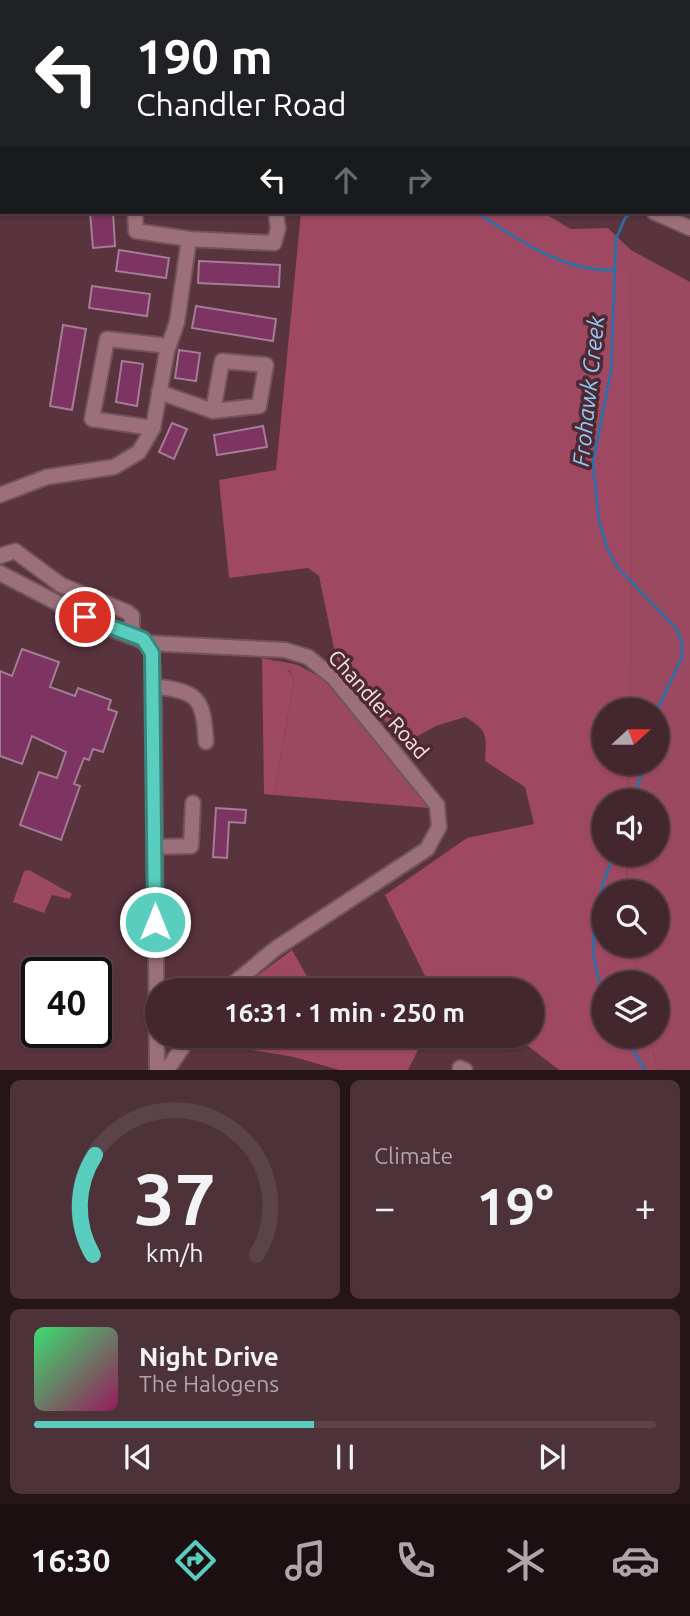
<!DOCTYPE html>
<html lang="en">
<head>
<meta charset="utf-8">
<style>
	:root { --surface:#43262e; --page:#4d323a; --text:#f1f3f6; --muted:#afa5aa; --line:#5b434a; --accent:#59cebf }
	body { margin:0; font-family:Ubuntu,sans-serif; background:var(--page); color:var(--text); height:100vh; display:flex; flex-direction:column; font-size:26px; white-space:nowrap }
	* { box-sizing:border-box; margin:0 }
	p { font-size:23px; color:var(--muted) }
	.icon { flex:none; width:38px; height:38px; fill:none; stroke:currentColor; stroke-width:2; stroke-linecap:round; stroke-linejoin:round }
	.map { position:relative; height:1070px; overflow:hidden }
	.side { display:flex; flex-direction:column; gap:10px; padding:10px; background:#251519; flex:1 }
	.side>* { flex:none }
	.guide { position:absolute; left:0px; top:0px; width:691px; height:214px; box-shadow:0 2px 5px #0004,0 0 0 2px var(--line); background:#202124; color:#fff; overflow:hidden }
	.needle { width:46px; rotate:69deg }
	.tools { position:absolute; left:592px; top:698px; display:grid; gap:14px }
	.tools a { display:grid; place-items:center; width:77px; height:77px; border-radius:50%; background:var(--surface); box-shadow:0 2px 5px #0004,0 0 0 2px var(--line); font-size:35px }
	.speed { position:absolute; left:21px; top:957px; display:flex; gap:14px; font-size:35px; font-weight:700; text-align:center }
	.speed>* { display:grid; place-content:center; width:91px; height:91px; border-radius:50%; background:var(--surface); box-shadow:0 2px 5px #0004,0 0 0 2px var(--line); line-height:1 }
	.speed .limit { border:4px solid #111; border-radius:10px; background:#fff; color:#111 }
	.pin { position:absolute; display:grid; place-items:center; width:60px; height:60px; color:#fff; margin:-30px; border:4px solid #fff; border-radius:50%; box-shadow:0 2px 7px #0007 }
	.me { position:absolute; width:77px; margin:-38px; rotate:0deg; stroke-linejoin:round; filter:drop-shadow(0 0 5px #0008) }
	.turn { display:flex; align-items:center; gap:24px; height:147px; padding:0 21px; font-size:32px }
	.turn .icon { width:91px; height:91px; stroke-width:2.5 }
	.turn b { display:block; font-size:49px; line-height:60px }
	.lanes { display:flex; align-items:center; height:66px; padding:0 21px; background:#0003; justify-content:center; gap:35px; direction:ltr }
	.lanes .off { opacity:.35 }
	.big { font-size:52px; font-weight:700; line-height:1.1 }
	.side .card { flex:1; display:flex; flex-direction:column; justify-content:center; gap:10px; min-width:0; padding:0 24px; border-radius:10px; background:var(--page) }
	.side .dial { align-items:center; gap:0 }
	.dial svg { height:182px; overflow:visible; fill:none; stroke:var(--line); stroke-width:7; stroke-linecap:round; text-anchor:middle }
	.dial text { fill:var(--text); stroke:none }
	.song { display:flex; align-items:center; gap:21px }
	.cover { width:84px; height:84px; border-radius:10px; background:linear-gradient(135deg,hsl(140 70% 55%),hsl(330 70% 35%)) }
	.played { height:7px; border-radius:4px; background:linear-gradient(90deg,var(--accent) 45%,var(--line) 45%) }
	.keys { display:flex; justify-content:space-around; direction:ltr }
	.heat { display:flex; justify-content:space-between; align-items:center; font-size:38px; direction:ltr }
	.side .tiles { flex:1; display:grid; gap:10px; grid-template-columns:1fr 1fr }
	.card:last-child { grid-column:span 2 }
	.trip { position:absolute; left:145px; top:978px; width:399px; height:70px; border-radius:35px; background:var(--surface); box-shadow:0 2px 5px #0004,0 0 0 2px var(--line); font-weight:700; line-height:70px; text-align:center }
	.tabs { display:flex; height:112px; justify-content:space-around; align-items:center; background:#1b0f12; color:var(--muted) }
	.tabs .icon { width:49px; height:49px }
	.tabs .selected { color:var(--accent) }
	.tabs b { font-size:32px; color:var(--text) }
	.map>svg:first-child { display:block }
	.green { fill:#9a4960 }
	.forest { fill:#9e4861 }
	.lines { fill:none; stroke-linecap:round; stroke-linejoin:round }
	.stream { stroke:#2174ad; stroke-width:2.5 }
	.building { fill:#7d3463; stroke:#a37d93; stroke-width:2 }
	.minor-casing { stroke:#72525b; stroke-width:18 }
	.minor { stroke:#9b707a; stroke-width:14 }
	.route-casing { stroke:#3a867c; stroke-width:18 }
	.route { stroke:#59cebf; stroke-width:12 }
	.labels { text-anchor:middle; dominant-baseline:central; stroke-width:7; stroke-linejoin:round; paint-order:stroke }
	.street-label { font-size:21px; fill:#fbe2e7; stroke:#4d2932 }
	.water-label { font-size:23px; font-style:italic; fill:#91caf9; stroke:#4d2932 }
</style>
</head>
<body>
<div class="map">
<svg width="690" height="1070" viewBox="0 0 690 1070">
	<rect width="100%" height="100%" fill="#59333d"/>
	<path class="green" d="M 631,250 L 690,282 L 690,1070 L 659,1070 L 648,1036 L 656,1036 L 656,984 L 638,983 L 634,945 L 656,945 L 656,892 L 627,892 L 626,854 L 656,854 L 656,802 L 627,801 L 628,763 L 656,763 L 656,710 L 630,710 Z
		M 275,660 L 298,665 L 325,680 L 426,795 L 429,808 L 274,795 L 294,681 L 290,671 Z
		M 29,870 L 72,894 L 69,899 L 52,895 L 44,913 L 13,902 L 24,871 Z"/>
	<path class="forest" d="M 301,212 L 542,212 L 571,229 L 608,228 L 631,250 L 630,710 L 604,710 L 604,763 L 628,763 L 627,801 L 604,802 L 604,854 L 626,854 L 627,892 L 604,892 L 604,945 L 634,945 L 638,983 L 604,984 L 604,1036 L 648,1036 L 659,1070 L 559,1070 L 528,1046 L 462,1037 L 422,1042 L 408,1070 L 339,1070 L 294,1057 L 216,1044 L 189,1045 L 198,1036 L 532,1036 L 532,990 L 405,990 L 426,978 L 385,895 L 467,838 L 534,824 L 525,787 L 485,761 C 486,735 489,731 465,717 L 436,726 L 403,744 L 336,658 L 319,576 L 308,568 L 229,578 L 219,480 L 276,470 Z
		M 262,658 C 277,660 289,665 294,681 L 274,795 L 264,794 Z
		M 292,950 L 315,990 L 238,990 Z"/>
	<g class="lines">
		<path class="stream" d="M 262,0 L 265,2
			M 477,212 C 518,240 563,272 615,270
			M 632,212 L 625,218 L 616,239 L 611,371 L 593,462 L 599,521 L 608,550 L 618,568 L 676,628 L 682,643 L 682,657 L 656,712
			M 634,802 L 644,763
			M 604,993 C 583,946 596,899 614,854
			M 625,1036 L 645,1070"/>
	</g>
	<path class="building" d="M 90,212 L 113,212 L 115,246 L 93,248 Z
		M 119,250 L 169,258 L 166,278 L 116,271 Z
		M 199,261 L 280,265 L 279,287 L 198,283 Z
		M 92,286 L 150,294 L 147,316 L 89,308 Z
		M 196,306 L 276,319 L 273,341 L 192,328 Z
		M 63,325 L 86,329 L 72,410 L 50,406 Z
		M 179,350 L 200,353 L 196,381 L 175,378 Z
		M 122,361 L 143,364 L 137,406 L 116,402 Z
		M 172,423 L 187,429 L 174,459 L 159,452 Z
		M 263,426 L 267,447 L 217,455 L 214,435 Z
		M 22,649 L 59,662 L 50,687 L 75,696 L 78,688 L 111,700 L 108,709 L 117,712 L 103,752 L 93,749 L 89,760 L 84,758 L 74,784 L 80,786 L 61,840 L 20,825 L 39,772 L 57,778 L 66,752 L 32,736 L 22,764 L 0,756 L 0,671 L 12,676 Z
		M 216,808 L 246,810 L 245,823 L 229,822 L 227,858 L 213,857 Z"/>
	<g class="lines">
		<g class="minor-casing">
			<path id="minor" d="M 472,0 L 472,2
				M 0,115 L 2,115
				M 0,183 L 2,173
				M 135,212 L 136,231 L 189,239 L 274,243 L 278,229 L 276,212
				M 654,212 L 690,228
				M 159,392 L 213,411 L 222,361 L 266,365 L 259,406 L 213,411
				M 153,428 L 92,419 L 107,339 L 169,346
				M 0,495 L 47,477 L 114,467 L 139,452 L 153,428 L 167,351 L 177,322 L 189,239
				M 0,556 L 15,551 L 61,585 L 127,612 L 132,616 L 132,635
				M 0,573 L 96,623 L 148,643 L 285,650 L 308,657 L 334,678 L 437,805 L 439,827 L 427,849 L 275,949 L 226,990
				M 148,643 L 152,653 L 154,704 L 157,1070
				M 153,686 C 199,692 203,697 206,742
				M 154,847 L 191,846 L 193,803
				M 460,1068 L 465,1070
				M 167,1070 L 190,1036"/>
		</g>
		<use href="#minor" class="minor"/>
	</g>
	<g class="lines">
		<g class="route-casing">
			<path id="route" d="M 85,617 L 143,639 L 152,653 L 155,922"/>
		</g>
		<use href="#route" class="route"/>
	</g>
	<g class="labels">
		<g class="street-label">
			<text transform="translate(379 704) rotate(48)">Chandler Road</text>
		</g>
		<g class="water-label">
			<text transform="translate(588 391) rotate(-84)">Frohawk Creek</text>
		</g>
	</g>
</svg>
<div class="tools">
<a><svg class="needle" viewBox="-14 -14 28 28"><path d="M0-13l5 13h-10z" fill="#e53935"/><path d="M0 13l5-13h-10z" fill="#afa5aa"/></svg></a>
<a><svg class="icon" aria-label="sound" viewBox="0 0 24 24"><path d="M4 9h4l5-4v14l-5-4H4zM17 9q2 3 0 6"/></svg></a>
<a><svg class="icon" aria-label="search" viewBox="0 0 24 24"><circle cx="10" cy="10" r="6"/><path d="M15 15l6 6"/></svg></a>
<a><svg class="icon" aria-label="layers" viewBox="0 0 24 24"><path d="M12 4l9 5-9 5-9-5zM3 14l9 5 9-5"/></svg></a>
</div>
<div class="speed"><div class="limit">40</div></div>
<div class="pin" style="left:85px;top:617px;background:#d93025"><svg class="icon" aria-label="arrive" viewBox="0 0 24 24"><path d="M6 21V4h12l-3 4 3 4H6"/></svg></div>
<svg class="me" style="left:155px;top:922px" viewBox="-20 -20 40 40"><circle r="17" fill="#59cebf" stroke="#fff" stroke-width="3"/><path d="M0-11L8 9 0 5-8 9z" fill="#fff"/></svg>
<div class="trip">16:31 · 1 min · 250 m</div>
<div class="guide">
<div class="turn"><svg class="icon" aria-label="left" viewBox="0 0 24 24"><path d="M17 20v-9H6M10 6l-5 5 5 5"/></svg><div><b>190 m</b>Chandler Road</div></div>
<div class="lanes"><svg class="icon" aria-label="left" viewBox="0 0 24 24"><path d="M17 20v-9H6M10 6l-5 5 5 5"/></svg><svg class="icon off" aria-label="ahead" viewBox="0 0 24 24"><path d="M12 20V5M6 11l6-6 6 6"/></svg><svg class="icon off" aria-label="right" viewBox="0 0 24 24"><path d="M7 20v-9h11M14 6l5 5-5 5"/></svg></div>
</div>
</div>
<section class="side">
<div class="tiles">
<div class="card dial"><svg viewBox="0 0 100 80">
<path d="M14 69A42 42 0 1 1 86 69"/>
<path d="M14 69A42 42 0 0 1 15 25" stroke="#59cebf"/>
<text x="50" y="56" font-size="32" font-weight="700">37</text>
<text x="50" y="72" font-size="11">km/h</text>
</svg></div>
<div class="card"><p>Climate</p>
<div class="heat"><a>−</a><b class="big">19°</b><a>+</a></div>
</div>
<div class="card">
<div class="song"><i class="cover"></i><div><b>Night Drive</b><p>The Halogens</p></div></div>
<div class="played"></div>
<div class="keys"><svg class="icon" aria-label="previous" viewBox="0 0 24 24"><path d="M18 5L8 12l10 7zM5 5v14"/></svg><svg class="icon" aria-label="pause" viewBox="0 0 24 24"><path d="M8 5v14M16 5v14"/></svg><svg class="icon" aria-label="next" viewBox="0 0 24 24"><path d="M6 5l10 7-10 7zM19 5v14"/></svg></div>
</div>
</div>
</section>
<nav class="tabs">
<b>16:30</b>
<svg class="icon selected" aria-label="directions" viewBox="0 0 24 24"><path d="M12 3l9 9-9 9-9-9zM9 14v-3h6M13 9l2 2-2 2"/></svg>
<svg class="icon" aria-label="music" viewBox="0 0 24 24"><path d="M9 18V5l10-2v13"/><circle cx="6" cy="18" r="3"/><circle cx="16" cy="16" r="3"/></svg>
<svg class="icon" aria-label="phone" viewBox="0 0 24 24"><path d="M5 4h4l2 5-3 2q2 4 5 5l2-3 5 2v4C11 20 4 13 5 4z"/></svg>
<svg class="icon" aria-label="climate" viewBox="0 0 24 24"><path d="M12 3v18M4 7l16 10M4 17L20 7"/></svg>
<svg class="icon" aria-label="car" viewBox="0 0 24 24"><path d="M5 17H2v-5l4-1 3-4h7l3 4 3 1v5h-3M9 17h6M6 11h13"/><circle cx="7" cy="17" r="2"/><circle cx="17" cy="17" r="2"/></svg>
</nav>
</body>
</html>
